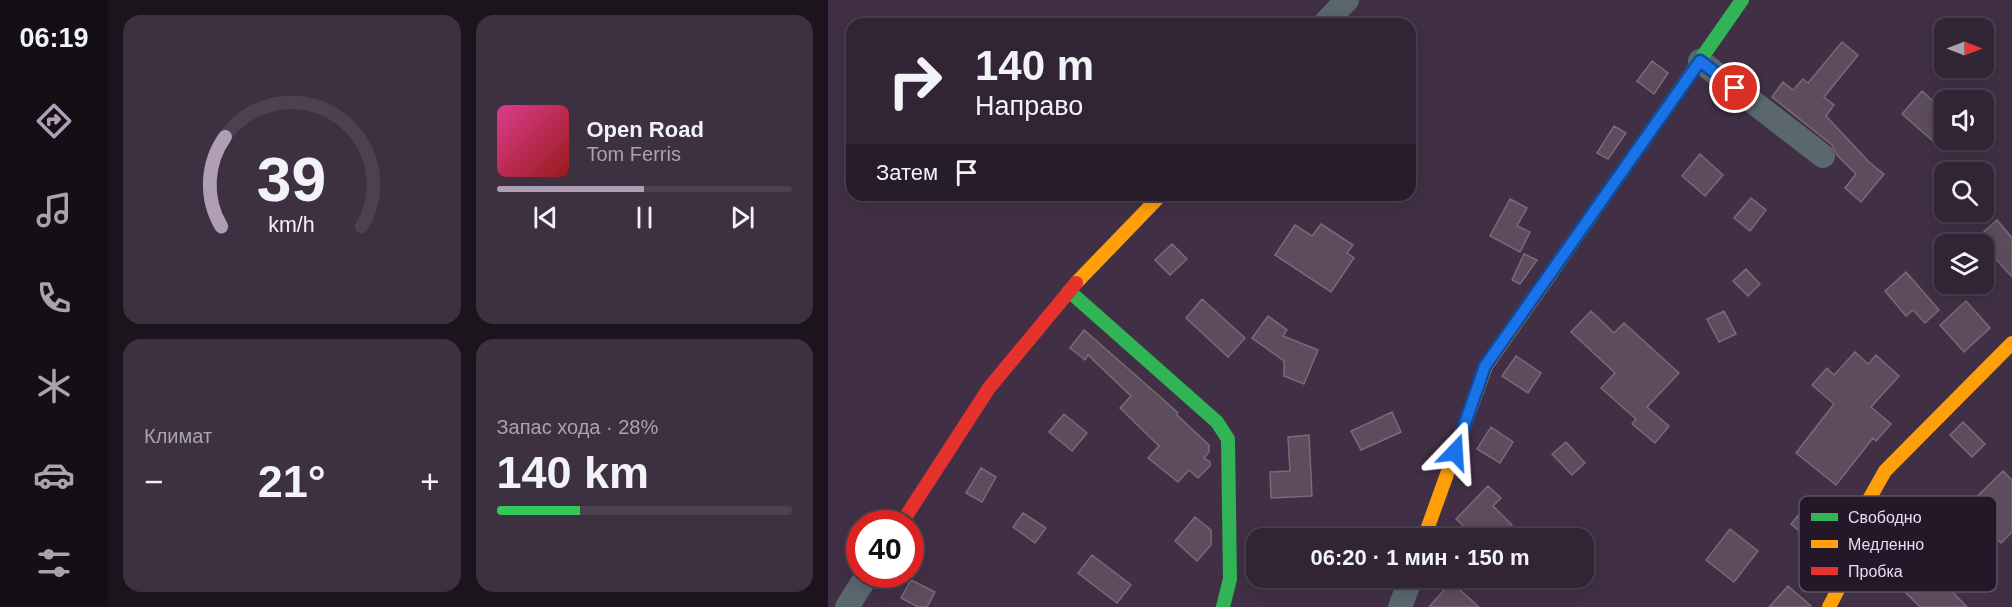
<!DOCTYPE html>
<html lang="ru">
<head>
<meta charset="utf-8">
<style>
	:root { --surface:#312434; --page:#3d3040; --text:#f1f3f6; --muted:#a8a4ac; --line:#4c414f; --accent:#b09eb5 }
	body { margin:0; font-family:Helvetica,sans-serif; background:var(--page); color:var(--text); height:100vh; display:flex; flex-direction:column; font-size:22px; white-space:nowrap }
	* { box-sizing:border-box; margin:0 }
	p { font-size:20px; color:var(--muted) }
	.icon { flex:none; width:33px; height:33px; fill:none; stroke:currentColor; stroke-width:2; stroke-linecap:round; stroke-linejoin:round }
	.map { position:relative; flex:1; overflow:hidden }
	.drawer { display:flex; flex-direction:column; gap:15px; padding:15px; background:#1b141d; width:720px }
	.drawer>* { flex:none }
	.banner { position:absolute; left:18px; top:18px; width:570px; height:183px; border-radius:18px; box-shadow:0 3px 15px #0003,0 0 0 2px var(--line); background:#312434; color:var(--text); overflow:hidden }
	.needle { width:39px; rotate:90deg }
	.controls { position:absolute; left:1106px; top:18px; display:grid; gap:12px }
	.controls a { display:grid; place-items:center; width:60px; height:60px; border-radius:12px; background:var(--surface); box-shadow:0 3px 15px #0003,0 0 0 2px var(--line); font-size:30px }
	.speed { position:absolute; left:18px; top:510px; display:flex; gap:12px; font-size:30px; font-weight:700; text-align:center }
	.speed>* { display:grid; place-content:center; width:78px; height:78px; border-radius:50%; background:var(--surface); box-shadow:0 3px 15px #0003,0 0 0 2px var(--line); line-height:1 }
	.speed .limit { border:9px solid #d22; background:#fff; color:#111 }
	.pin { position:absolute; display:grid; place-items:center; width:51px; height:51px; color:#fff; margin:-26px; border:3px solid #fff; border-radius:50%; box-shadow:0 2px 6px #0007 }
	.me { position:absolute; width:66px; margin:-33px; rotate:20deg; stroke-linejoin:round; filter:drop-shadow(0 0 4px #0008) }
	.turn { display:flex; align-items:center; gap:21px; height:126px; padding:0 30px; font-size:27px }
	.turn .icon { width:78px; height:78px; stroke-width:2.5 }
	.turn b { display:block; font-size:42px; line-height:51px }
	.then { display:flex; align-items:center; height:57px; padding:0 30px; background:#0003; gap:12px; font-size:22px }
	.big { font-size:45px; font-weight:600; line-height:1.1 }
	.drawer .tile { flex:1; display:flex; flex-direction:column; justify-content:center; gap:9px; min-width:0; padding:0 21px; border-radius:18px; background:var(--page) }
	.drawer .dial { align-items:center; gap:0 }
	.dial svg { height:156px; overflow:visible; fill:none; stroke:var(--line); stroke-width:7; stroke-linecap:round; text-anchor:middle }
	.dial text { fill:var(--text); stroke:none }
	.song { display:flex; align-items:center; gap:18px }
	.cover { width:72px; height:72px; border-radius:9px; background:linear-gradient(135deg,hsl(330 70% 55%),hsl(0 70% 35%)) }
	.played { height:6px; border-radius:3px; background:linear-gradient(90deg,var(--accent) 50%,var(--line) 50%) }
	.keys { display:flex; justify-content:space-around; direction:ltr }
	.heat { display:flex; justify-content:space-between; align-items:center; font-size:33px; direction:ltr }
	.charge { height:9px; border-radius:4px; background:linear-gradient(90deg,#34c759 28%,var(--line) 0) }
	.drawer .tiles { flex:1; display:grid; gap:15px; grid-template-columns:repeat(2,1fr) }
	.trip { position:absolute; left:418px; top:528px; width:348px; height:60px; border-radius:18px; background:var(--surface); box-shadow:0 3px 15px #0003,0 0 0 2px var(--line); font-weight:600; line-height:60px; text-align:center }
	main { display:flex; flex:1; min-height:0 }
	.tabs { display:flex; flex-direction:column; width:108px; justify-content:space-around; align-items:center; background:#140e15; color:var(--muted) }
	.tabs .icon { width:42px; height:42px }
	.tabs .active { color:var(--accent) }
	.tabs b { font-size:27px; color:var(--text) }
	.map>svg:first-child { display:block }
	.building { fill:#5d4d5c; stroke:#7a6979; stroke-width:1.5 }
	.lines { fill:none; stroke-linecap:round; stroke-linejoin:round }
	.street { stroke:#5a686d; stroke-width:24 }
	.fast { stroke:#30b455; stroke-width:14 }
	.slow { stroke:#ff9f0a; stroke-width:14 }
	.jam { stroke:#e5322d; stroke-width:14 }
	.route-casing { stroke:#114b97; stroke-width:15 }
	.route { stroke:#1a73e8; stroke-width:10 }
	.key { fill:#241728; stroke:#605265; stroke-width:1.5 }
	.key-label { font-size:16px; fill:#ecdaf2 }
</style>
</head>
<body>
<main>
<nav class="tabs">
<b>06:19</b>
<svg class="icon active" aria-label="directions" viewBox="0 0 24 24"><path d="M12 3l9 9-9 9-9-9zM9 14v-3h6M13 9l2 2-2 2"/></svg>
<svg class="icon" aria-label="music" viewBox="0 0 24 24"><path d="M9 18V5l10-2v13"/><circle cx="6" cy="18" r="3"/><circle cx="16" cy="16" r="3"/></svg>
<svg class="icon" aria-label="phone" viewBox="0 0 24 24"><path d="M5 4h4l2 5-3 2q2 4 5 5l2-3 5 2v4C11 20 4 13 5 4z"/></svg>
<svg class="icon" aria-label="climate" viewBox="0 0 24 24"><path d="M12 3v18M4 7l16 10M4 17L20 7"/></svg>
<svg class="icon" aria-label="car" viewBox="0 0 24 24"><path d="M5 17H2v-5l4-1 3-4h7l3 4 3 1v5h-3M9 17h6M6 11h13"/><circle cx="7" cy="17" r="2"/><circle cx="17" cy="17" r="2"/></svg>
<svg class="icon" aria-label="filters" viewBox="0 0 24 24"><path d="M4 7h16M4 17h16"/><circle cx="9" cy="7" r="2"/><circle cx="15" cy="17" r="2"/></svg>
</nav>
<section class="drawer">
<div class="tiles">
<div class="tile dial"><svg viewBox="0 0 100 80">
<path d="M14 69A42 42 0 1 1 86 69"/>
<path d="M14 69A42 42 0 0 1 16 23" stroke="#b09eb5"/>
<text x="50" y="56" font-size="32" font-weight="700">39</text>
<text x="50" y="72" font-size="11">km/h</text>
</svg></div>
<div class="tile">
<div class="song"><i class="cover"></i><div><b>Open Road</b><p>Tom Ferris</p></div></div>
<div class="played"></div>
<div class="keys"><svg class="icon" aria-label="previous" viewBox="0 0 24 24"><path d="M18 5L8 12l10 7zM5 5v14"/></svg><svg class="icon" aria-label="pause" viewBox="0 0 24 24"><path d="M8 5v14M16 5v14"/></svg><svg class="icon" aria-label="next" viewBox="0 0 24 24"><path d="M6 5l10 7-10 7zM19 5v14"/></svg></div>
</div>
<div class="tile"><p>Климат</p>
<div class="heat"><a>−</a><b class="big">21°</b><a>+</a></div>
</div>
<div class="tile"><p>Запас хода · 28%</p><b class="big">140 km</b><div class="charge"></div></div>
</div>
</section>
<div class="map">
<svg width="1184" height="607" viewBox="0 0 1184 607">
	<rect width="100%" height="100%" fill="#413045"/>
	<path class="building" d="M 1014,42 L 1030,55 L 996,97 L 1006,105 L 998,116 L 1042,163 L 1056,174 L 1033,202 L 1017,188 L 1028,174 L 1009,155 L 1004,145 L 944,97 L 955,82 L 965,90 L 975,79 L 980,83 Z
		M 824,61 L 840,73 L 826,94 L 809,81 Z
		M 1094,91 L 1116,111 L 1116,130 L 1106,142 L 1074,114 Z
		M 786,126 L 798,133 L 780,159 L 769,153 Z
		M 872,154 L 895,175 L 877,196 L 854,176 Z
		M 923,198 L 938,210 L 922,231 L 906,218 Z
		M 682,199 L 699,208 L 689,226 L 702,232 L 692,252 L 662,236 Z
		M 1169,220 L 1184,238 L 1184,277 L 1149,238 Z
		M 493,224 L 525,245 L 519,253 L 526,258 L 503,292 L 447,255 L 467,225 L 484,236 Z
		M 344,244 L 359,259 L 342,275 L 327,260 Z
		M 696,254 L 709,260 L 692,284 L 684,280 Z
		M 918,269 L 932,284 L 920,296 L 905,281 Z
		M 1078,272 L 1111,310 L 1097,323 L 1085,310 L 1078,316 L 1057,291 Z
		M 374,299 L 417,338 L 400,357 L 358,318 Z
		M 1138,301 L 1162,328 L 1136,352 L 1112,325 Z
		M 763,311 L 786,333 L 796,323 L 851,373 L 819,407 L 841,426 L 827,443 L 804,424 L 808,419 L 773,388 L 787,373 L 743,332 Z
		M 896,311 L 908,334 L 891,342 L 879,319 Z
		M 440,316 L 459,330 L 455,336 L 490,350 L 476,384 L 456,376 L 456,361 L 424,338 Z
		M 256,330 L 338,402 L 350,413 L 349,415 L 381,445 L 381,452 L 376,458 L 382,462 L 382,466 L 370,478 L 361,470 L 350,482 L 320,458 L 331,446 L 292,408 L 303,396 L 260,355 L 257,360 L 242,348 Z
		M 1027,352 L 1040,364 L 1048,355 L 1071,376 L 1043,407 L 1063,424 L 1048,441 L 1045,438 L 1008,485 L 968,453 L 1006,404 L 984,385 L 999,368 L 1006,375 Z
		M 688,356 L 713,373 L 700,393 L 674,376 Z
		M 564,412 L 573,432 L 533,450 L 523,431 Z
		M 236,414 L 259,433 L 244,451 L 221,432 Z
		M 1135,422 L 1157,444 L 1144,457 L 1122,435 Z
		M 663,427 L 685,442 L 672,463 L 649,449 Z
		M 481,435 L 484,496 L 443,498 L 442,472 L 462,471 L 460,437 Z
		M 738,442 L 757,463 L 744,475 L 724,454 Z
		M 153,468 L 168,477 L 154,502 L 138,493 Z
		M 1175,471 L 1184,480 L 1184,532 L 1173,543 L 1150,520 L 1100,567 L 1139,607 L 1092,607 L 1070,585 L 1068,587 L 1053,573 L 1070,555 L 1077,561 L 1113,528 L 1115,530 Z
		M 660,486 L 673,498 L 665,506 L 684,525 L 671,538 L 648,538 L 628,519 Z
		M 978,506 L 1007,531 L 992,549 L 963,524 Z
		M 195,513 L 218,528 L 207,543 L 185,527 Z
		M 367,517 L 383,530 L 383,545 L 369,561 L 347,541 Z
		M 902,529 L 930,551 L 906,582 L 878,560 Z
		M 264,555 L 303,585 L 289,603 L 250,573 Z
		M 83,580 L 107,592 L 99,607 L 90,607 L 73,598 Z
		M 623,582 L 651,607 L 601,607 Z
		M 960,586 L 983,606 L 982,607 L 941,607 Z"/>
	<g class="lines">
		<path class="street" d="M 496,24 L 519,0
			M 872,61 L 995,156
			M 19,607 L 40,574
			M 572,607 L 583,578"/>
		<path class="fast" d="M 722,275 L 914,0
			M 241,291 L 389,422 L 400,439 L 402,579 L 395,607"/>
		<path class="slow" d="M 248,283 L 333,195
			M 596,538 L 658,366 L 722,275
			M 1001,607 L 1014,582 L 1039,503 L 1057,471 L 1184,343"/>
		<path class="jam" d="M 73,524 L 161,388 L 248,283"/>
	</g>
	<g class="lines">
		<g class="route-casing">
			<path id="route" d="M 627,452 L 657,366 L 872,61 L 907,88"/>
		</g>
		<use href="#route" class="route"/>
	</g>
	<rect x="971" y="496" width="198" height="96" rx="9" class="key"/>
	<rect x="983" y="513" width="27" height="8" fill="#30b455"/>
	<rect x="983" y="540" width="27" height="8" fill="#ff9f0a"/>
	<rect x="983" y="567" width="27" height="8" fill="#e5322d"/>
	<g class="key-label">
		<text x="1020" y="523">Свободно</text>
		<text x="1020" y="550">Медленно</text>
		<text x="1020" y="577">Пробка</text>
	</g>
</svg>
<div class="controls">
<a><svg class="needle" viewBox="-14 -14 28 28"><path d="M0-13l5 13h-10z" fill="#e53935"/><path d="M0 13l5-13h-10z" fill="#a8a4ac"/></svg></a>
<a><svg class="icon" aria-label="sound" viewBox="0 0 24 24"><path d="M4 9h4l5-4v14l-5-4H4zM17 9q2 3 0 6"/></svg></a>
<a><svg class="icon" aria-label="search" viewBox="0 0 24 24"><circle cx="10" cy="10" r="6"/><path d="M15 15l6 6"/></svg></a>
<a><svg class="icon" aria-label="layers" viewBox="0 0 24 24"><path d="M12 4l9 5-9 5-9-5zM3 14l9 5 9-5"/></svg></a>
</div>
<div class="speed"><div class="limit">40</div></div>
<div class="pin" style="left:907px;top:88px;background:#d93025"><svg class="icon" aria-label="arrive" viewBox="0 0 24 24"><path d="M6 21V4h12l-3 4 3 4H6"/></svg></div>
<svg class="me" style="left:627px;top:452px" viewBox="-20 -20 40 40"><path d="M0-17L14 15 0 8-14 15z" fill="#1a73e8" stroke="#fff" stroke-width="4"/></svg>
<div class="trip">06:20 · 1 мин · 150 m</div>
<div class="banner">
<div class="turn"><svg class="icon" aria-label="right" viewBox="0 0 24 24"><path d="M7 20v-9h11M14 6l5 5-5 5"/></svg><div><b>140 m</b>Направо</div></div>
<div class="then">Затем<svg class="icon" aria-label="arrive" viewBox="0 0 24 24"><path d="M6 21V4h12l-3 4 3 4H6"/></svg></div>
</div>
</div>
</main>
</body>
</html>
